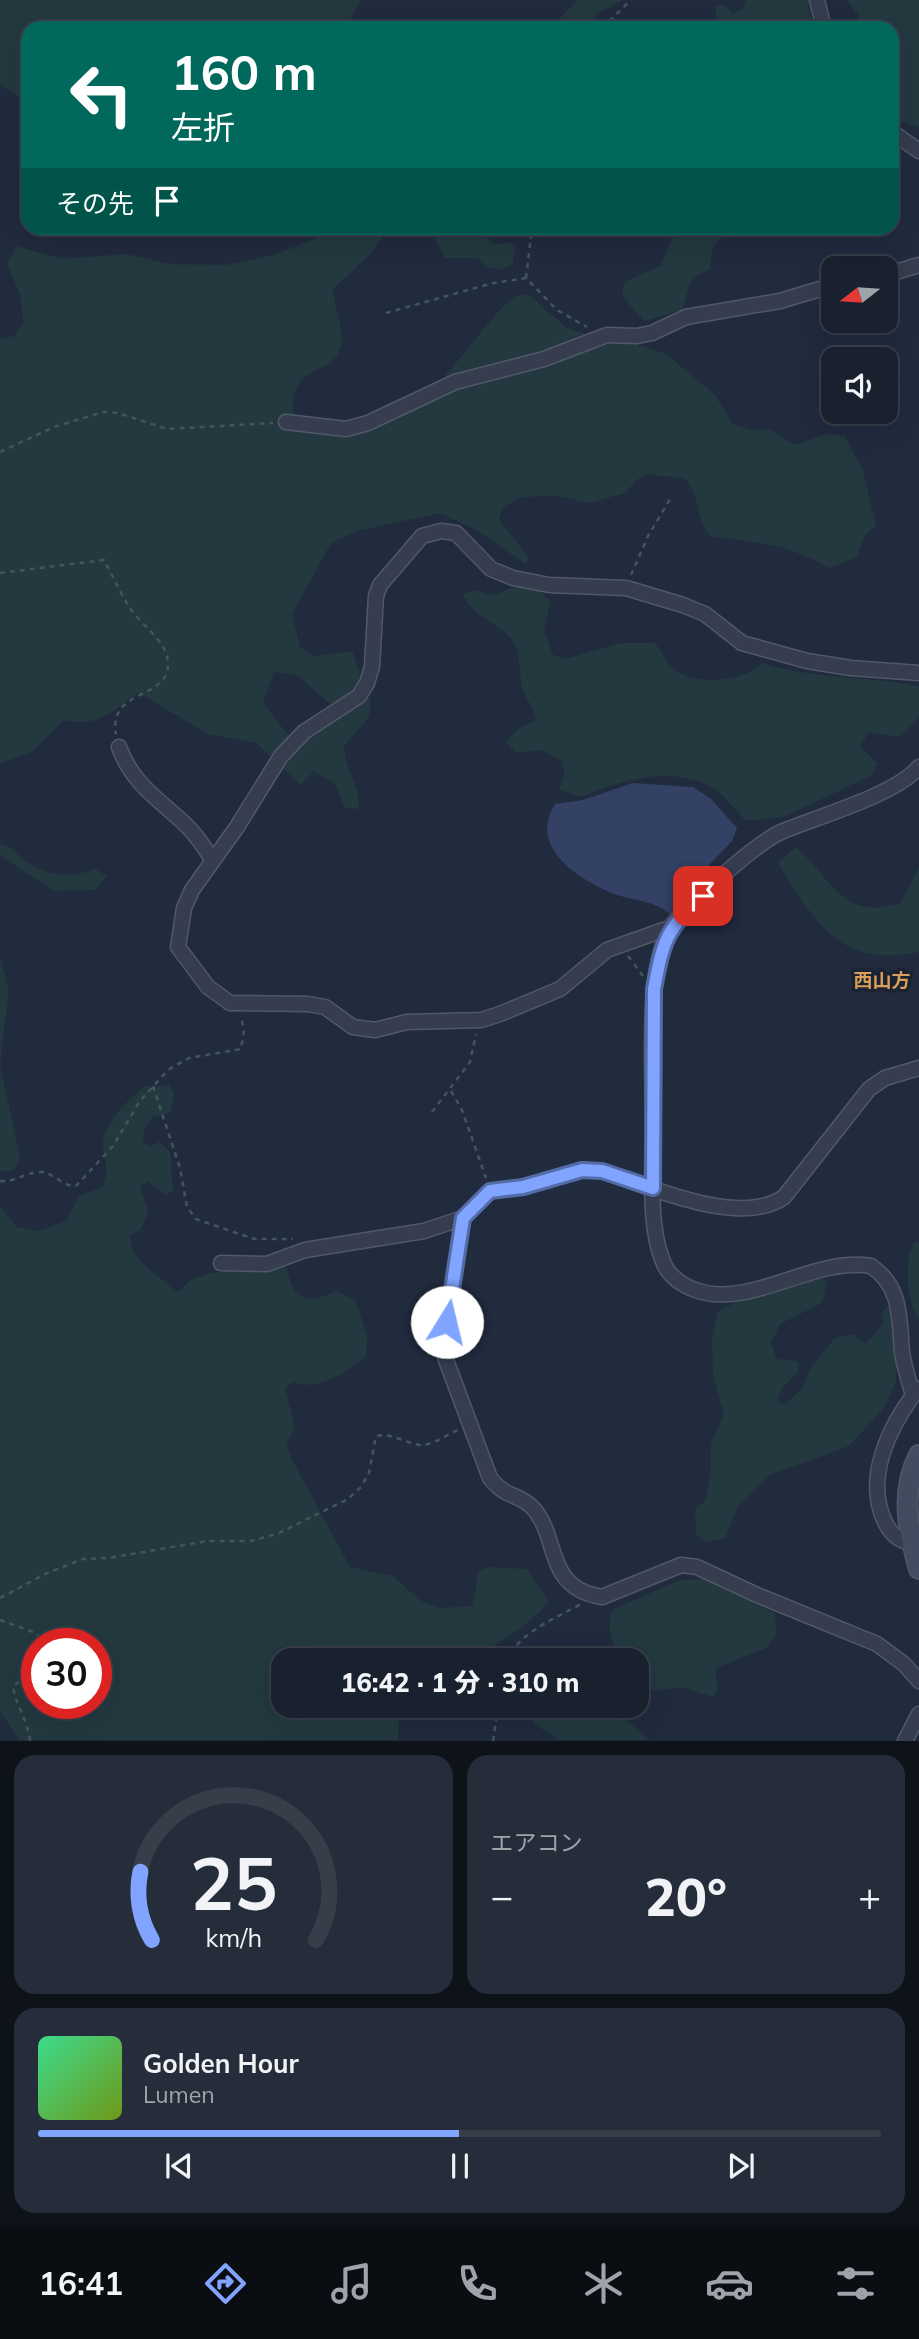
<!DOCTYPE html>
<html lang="ja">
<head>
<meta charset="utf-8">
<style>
	:root { --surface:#19202e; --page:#262d3a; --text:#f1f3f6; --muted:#9fa3aa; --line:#373e4a; --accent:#80a4ff }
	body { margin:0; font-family:Mulish,"Noto Sans JP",sans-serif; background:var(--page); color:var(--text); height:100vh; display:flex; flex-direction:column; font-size:26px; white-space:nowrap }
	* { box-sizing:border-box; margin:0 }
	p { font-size:23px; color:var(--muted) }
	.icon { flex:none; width:38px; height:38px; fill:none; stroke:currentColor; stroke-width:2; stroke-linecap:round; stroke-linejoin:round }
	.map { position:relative; height:1741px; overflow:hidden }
	.panel { display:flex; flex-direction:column; gap:14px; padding:14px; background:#0e1219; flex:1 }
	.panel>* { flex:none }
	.hud { position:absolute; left:21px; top:21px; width:878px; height:214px; border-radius:21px; box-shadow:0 7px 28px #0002,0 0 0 2px var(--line); background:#00695c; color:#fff; overflow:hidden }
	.needle { width:46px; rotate:253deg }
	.fabs { position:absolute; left:821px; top:256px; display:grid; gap:14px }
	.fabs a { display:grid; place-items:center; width:77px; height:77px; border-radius:14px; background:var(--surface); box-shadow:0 7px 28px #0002,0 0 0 2px var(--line); font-size:35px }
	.speed { position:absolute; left:21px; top:1628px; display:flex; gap:14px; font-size:35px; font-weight:700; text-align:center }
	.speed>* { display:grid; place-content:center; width:91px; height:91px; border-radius:50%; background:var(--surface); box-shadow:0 7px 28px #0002,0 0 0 2px var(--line); line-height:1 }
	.speed .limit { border:10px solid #d22; background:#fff; color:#111 }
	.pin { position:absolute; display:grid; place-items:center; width:60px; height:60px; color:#fff; margin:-30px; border-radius:14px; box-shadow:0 4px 10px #0006 }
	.me { position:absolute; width:77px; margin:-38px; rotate:9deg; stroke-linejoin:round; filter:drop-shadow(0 0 5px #0008) }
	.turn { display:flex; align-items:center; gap:24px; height:147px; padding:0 35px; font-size:32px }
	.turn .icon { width:91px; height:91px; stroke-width:2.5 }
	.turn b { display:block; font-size:49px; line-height:60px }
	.then { display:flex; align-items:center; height:66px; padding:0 35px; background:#0003; gap:14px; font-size:26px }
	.big { font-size:52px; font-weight:800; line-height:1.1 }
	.panel .widget { flex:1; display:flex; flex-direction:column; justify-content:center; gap:10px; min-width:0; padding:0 24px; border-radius:21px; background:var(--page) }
	.panel .dial { align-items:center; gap:0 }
	.dial svg { height:182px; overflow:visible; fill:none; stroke:var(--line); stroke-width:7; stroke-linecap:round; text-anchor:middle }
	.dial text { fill:var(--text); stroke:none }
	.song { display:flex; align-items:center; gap:21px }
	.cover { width:84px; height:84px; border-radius:10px; background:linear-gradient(135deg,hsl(150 70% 55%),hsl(80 70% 35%)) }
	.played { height:7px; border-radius:4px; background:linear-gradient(90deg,var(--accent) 50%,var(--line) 50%) }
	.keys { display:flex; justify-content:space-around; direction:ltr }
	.heat { display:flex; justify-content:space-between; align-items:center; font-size:38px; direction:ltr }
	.panel .tiles { flex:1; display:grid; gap:14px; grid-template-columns:1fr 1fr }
	.widget:last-child { grid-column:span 2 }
	.trip { position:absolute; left:271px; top:1648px; width:378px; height:70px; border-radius:21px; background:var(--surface); box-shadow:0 7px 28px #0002,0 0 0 2px var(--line); font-weight:800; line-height:70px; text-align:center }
	.tab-bar { display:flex; height:112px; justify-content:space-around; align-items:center; background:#0a0d12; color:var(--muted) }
	.tab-bar .icon { width:49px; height:49px }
	.tab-bar .selected { color:var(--accent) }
	.tab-bar b { font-size:32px; color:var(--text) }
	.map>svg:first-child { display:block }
	.green { fill:#23393f; fill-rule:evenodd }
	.water { fill:#324164 }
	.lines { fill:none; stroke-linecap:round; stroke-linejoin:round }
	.street-casing { stroke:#515868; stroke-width:17 }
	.secondary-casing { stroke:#515868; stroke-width:22 }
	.path { stroke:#41565c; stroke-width:2.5; stroke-dasharray:5 5; stroke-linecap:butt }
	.street { stroke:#353d4e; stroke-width:14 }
	.secondary { stroke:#434b61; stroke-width:19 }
	.route-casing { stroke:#536ba6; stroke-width:18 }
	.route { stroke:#80a4ff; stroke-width:12 }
	.labels { text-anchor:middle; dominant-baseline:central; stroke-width:7; stroke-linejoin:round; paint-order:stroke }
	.neighbourhood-label { font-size:19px; font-weight:bold; fill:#db9f5a; stroke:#1b2232 }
</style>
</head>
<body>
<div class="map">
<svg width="919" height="1741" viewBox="0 0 919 1741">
	<rect width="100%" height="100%" fill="#212b3e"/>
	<path class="green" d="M 0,0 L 361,0 L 345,28 L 28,28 L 28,91 L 17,96 L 0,85 Z
		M 577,0 L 622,0 L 598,13 L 583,28 L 551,28 Z
		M 747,0 L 807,0 L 814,28 L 719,28 L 715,6 L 723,4 L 732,13 L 742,10 Z
		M 847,0 L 919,0 L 919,127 L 893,119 L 892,28 L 855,28 L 859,16 Z
		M 343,228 L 391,228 L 367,257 L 333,289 C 334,306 345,332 341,347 C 335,369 309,368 298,385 C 292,393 292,408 295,416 C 312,462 414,407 442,396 L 445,376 L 502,307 L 516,296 L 528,294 L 567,328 L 588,335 L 602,345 L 633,343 L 666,354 L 715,395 L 733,424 L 751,430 L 770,429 L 794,445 L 828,434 L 845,436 L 863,471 L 876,526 L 866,534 L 856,558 L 829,568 C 791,545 754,541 711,537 C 694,517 702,498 685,479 L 649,474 L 638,479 L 625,493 L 589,503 L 558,496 L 521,497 L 502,508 L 499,520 L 528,556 L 527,565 L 480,532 L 440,513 L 357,531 L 331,543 L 292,614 L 300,647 L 315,656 L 352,651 L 360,674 L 356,692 L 330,704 L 297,675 L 274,672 L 263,703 L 287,734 L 301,742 L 365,696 L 371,699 L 369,717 L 344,746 C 345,773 362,785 358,809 L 345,808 L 334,783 L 314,771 L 301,785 L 256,743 L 209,734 L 138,693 C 111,712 99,728 64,720 L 33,751 L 0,764 L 0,339 L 14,336 L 24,323 L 20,294 L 7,265 L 16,246 L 62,259 L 126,254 L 171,264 L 226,265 L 274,255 Z
		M 436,228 L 478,228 L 494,245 L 508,242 L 516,247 L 512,265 L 502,269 L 488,268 L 477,258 L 445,258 L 435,240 Z
		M 676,228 L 736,228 C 716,240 710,244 711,268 L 692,278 L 682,310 L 644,321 L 622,296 L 624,282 L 661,266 Z
		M 517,585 L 538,591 L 551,601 L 544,630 L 553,655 L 566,659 L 621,643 L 655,643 C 661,651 670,668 679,673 C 703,685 744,681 762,663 C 813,679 867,676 919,686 L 919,718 L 899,737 L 869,732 L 860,746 L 877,764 L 872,775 L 784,817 L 746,821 C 736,811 724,794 711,787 C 669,765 622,780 581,797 L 559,789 L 565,774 L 561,760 L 542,750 L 517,753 L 506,742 L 520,727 L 536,720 C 534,708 527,701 523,690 C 518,674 522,650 510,637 C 492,619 475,618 462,594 L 477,590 L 494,596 Z
		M 0,844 C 8,844 12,849 18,855 C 43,876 65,880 95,869 L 107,876 L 95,890 L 55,891 L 0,856 Z
		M 795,847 C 818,863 836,903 866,907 C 877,909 890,905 900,904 L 919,868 L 919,952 C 840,969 815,922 778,863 Z
		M 0,957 L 9,990 L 0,1065 L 20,1158 L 14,1170 L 0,1172 Z
		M 169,1085 L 174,1094 L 170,1113 L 153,1116 L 144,1129 L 143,1142 L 149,1147 L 159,1142 L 170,1152 L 173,1192 L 165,1194 L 148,1182 L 140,1186 L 148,1212 L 141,1229 L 130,1235 C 127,1258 160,1276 176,1292 C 184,1289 186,1282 193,1279 C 223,1267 254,1269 287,1267 C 292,1299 306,1306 336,1291 L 356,1301 L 367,1337 L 366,1356 C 345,1372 321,1392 293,1382 L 285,1388 L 295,1429 L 286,1444 L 292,1460 L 350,1567 L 393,1576 L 422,1602 L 441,1608 L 472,1606 L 479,1571 L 491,1567 L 527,1569 L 549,1602 C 527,1627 494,1648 463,1661 L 284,1661 L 284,1706 L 399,1706 L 398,1740 L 19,1740 L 0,1711 L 0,1206 L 17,1227 L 39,1231 L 66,1221 L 79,1196 L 103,1187 C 110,1166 104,1164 103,1144 C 103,1123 128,1100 144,1087 ZM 37,1643 L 96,1643 L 96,1703 L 37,1703 Z
		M 914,1243 L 919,1243 L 919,1320 C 907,1301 903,1262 914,1243 Z
		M 820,1278 L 827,1281 L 822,1303 L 780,1324 L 771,1343 L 777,1359 L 798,1361 L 798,1372 L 782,1388 L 777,1401 L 784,1405 L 803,1388 L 809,1370 L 835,1338 L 852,1334 L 866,1344 L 883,1324 L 882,1312 L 891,1302 L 897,1314 L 896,1382 L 883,1409 L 849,1446 L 770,1475 L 737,1508 L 725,1539 L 705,1542 L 696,1534 L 695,1509 L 706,1500 L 711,1471 L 711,1444 L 724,1414 L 713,1376 L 712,1340 L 718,1311 L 738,1301 Z
		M 702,1579 L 775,1613 L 777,1635 L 766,1648 L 716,1668 L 717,1690 L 713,1697 L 682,1687 L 653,1691 L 637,1673 L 637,1661 L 625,1661 C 611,1646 606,1630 612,1610 L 680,1580 Z
		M 521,1706 C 575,1706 610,1697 649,1740 L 560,1740 L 537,1726 Z"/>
	<path class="water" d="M 633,783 L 693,787 L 710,798 L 737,828 L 732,841 L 672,904 L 675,909 L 670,914 C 652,899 630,901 609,892 C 574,876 529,846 555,804 L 583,800 Z"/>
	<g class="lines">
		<g class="street-casing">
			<path id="street" d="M 817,0 L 824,28
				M 892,132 L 919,151
				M 886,275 L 919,265
				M 286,422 L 346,429 L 368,423 L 455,382 L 544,359 L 607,335 L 637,336 L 652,333 L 686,317 L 780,301 L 833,285
				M 119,747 C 132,783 158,799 185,824 C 196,834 204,847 212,859
				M 670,931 L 663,930 L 607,950 L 560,989 L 500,1014 L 481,1020 L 407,1022 L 375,1030 L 353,1027 L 325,1007 L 308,1004 L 230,1003 L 208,987 L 178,947 L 184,908 L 192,890 L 237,827 L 281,756 L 304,732 L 359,696 L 367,683 L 372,667 L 376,596 L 380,585 L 422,536 L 441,531 L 456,533 L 491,569 L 513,578 L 549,585 L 626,588 L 683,605 L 705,614 L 742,643 L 807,661 L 851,668 L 919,673
				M 463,1218 L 443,1347 L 446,1360 L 490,1478 C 505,1498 520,1494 533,1508 C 560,1538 544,1588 602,1597 L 681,1565 L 697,1567 L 757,1595 L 877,1644 L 904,1664 L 919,1681
				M 221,1263 L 267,1264 L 305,1250 L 424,1231 L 463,1218 L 490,1191 L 523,1187 L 582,1170 L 602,1171 C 650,1187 740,1228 784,1197 L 869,1089 L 885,1078 L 919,1068
				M 913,1395 C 909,1381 904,1367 902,1352 C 899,1318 902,1287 871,1266 C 816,1257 759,1303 706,1293 C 687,1289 668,1278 662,1259 C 648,1223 653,1166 653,1127 C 653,1082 650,1035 654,990 C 656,970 662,935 676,920 C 699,896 753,845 781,832 C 816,817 896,795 919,767
				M 911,1542 C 900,1542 892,1535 886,1524 C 863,1480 889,1426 918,1389
				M 905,1741 L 919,1714"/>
		</g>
		<g class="secondary-casing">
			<path id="secondary" d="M 919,1455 C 900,1492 908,1530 919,1569"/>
		</g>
		<path class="path" d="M 602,28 L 631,0
			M 526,278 L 532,228
			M 386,313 L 493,283 L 526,278 L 557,310 L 587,327
			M 0,452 L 54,427 L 103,412 L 118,413 L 167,429 L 273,423
			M 0,573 L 104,560 C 113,576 120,593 130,608 C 142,627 169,641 168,666 C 166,700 108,689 116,734
			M 631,575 L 648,536 L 672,496
			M 628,956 L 643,976
			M 153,1086 L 180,1168 L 187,1207 L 196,1219 L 254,1239 L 293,1239
			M 451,1091 L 462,1110 L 486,1178
			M 432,1112 L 470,1062 L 476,1034
			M 0,1181 C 15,1182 25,1173 39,1172 C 53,1171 62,1187 76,1186 L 113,1146 L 140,1101 L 168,1070 L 189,1058 L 241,1049 L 244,1031 L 241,1016
			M 0,1598 L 45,1574 L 83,1559 L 109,1558 L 207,1541 L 251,1541 L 279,1533 L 348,1499 L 361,1487 L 369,1473 L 376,1436 C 391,1432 406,1444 421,1445 C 433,1445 446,1435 458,1430
			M 0,1620 L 33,1632 L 48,1643
			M 505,1661 C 522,1631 552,1620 581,1604
			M 30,1741 C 28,1721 16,1706 13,1686 L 22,1680 L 37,1687
			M 493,1741 L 498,1706"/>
		<use href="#street" class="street"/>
		<use href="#secondary" class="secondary"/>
	</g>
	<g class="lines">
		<g class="route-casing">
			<path id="route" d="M 447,1322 L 463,1218 L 490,1191 L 523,1187 L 582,1170 L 602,1171 L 653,1188 L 654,989 C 663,941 666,929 703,896"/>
		</g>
		<use href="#route" class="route"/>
	</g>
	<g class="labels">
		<g class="neighbourhood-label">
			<text x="882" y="980">西山方</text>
		</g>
	</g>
</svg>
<div class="fabs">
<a><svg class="needle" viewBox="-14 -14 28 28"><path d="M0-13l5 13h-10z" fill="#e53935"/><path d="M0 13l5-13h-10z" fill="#9fa3aa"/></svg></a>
<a><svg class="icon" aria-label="sound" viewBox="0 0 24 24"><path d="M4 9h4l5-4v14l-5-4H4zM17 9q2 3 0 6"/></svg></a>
</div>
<div class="speed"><div class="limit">30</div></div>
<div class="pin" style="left:703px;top:896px;background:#d93025"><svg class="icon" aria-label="arrive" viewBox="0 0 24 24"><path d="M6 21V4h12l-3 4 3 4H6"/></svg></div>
<svg class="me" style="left:447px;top:1322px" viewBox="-20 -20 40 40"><circle r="19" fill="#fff"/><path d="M0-13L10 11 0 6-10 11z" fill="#80a4ff"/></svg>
<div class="trip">16:42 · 1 分 · 310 m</div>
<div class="hud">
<div class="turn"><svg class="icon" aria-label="left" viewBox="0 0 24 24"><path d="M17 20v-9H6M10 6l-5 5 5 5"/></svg><div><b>160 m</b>左折</div></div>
<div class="then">その先<svg class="icon" aria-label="arrive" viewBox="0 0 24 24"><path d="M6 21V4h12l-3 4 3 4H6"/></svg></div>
</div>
</div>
<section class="panel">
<div class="tiles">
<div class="widget dial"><svg viewBox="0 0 100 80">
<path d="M14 69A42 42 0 1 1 86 69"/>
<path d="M14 69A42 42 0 0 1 9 39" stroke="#80a4ff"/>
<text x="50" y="56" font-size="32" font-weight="700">25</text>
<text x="50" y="72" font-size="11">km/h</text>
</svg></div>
<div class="widget"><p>エアコン</p>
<div class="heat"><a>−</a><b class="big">20°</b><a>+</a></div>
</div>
<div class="widget">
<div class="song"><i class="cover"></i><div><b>Golden Hour</b><p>Lumen</p></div></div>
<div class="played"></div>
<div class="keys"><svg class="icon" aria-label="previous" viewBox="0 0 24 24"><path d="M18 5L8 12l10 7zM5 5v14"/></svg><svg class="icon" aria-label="pause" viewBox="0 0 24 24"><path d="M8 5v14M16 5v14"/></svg><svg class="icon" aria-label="next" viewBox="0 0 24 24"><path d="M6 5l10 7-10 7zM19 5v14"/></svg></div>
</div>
</div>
</section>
<nav class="tab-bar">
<b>16:41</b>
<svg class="icon selected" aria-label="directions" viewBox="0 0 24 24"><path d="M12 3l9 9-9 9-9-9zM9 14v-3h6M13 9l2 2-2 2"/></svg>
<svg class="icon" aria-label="music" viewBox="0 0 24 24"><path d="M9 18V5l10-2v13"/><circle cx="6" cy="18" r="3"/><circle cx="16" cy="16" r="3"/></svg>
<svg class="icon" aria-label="phone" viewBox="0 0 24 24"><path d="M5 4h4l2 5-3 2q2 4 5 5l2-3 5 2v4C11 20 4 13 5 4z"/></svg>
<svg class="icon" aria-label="climate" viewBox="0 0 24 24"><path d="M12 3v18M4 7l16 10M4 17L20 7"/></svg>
<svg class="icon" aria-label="car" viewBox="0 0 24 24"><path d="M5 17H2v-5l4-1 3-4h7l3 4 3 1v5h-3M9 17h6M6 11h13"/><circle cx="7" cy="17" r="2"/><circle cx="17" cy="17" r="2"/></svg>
<svg class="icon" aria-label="filters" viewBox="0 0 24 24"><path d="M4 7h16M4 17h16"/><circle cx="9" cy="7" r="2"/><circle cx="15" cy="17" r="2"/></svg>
</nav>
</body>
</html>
